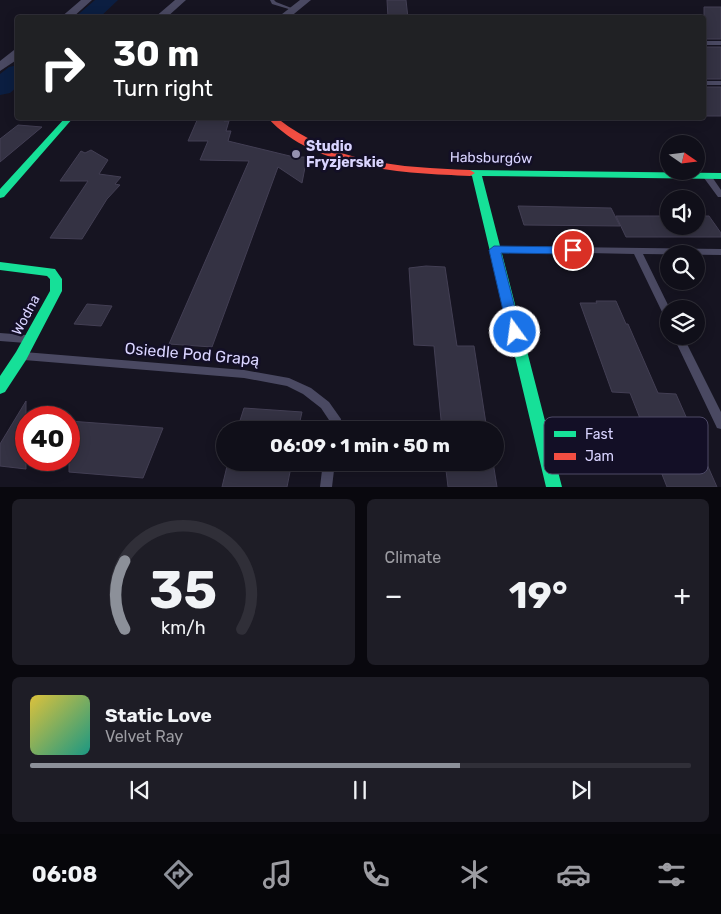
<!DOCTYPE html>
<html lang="en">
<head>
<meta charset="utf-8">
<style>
	:root { --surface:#100f19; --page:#1e1d26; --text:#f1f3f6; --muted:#9c9ca2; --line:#302f38; --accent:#8c9099 }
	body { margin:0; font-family:Rubik,sans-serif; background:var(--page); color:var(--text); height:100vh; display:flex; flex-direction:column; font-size:19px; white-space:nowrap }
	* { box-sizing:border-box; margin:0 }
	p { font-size:16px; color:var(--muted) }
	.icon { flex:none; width:28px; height:28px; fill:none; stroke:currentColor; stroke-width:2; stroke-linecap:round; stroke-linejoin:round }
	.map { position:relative; height:487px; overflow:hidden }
	.sheet { display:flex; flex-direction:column; gap:12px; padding:12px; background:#09080e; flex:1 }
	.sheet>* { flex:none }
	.guide { position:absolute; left:15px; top:15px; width:691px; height:105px; border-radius:5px; box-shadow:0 2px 12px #0003,0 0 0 1px var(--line); background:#202124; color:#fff; overflow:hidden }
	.needle { width:32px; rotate:104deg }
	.fabs { position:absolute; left:660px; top:135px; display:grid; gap:10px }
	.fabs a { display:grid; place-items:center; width:45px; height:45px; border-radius:50%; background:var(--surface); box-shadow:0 2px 12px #0003,0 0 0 1px var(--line); font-size:25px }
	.speed { position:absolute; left:15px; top:406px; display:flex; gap:10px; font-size:25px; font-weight:700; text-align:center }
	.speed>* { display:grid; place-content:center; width:65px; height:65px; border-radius:50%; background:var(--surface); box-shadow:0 2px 12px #0003,0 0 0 1px var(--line); line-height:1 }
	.speed .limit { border:8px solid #d22; background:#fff; color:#111 }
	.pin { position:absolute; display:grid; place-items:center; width:42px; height:42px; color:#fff; margin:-21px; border:2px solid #fff; border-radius:50%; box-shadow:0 1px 5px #0007 }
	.me { position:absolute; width:55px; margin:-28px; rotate:346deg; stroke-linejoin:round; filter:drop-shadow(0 0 4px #0008) }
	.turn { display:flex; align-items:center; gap:18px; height:105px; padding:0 15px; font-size:22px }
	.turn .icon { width:65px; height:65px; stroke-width:2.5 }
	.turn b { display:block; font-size:35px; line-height:42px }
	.big { font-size:38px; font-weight:700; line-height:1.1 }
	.sheet .widget { flex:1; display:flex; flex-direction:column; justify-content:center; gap:8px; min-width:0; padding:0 18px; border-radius:8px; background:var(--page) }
	.sheet .dial { align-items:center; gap:0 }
	.dial svg { height:130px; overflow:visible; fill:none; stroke:var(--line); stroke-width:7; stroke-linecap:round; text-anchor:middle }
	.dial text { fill:var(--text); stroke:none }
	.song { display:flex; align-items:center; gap:15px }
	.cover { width:60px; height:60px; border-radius:8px; background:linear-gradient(135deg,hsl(50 70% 55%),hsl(170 70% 35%)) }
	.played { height:5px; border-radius:2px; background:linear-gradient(90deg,var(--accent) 65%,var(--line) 65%) }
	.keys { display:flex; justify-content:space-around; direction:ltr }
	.heat { display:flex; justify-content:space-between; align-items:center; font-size:28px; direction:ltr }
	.sheet .tiles { flex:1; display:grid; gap:12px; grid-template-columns:1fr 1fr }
	.widget:last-child { grid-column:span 2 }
	.trip { position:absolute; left:216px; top:421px; width:288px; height:50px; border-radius:25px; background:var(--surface); box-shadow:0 2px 12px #0003,0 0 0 1px var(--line); font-weight:700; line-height:50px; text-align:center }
	.tab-bar { display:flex; height:80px; justify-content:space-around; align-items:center; background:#06060a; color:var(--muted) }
	.tab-bar .icon { width:35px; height:35px }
	.tab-bar .on { color:var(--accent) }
	.tab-bar b { font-size:22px; color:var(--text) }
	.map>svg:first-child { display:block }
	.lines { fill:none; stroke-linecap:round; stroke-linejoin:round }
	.river { fill:#0b1e41; fill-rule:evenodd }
	.building { fill:#343243; stroke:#433f54 }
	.lane { fill:#4a4962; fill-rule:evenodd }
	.street { fill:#4a4962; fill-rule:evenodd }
	.fast { fill:#16e098; fill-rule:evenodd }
	.jam { fill:#f24e42; fill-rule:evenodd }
	.route { fill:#1a73e8; stroke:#114b97 }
	.poi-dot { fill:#9591b1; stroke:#130f26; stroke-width:2 }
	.labels { text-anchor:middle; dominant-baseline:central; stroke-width:5; stroke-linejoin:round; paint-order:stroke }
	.poi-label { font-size:14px; font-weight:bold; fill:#d9d4ff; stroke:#130f26; text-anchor:start }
	.street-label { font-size:14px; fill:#d9d4ff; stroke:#130f26 }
	.near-street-label { font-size:16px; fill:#d9d4ff; stroke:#130f26 }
	.key { fill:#130f26; stroke:#4e4a67; stroke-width:1 }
	.key-label { font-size:14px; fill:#d9d4ff }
</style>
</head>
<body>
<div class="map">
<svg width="721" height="487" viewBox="0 0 721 487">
	<rect width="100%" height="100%" fill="#161421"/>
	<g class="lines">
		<path class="river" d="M 95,0 L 118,0 L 99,18 L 74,18 Z
			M 18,65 L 18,86 L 10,93 L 0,95 L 0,74 L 9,67 Z"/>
	</g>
	<path class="building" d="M 387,0 L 406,0 L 408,18 L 388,18 Z
		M 704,7 L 721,7 L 721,39 L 704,39 Z
		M 704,47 L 721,47 L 721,79 L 704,79 Z
		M 704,87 L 721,87 L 721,116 L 704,116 Z
		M 198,118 L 225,118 L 224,121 L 229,121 L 226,131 L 231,131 L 228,141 L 294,157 L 307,157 L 302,183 L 278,167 L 212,347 L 169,344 L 249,161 L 200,160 L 208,141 L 188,141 Z
		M 18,125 L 42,127 L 0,162 L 0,139 Z
		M 91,150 L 108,160 L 99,174 L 121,177 L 115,184 L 120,185 L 107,199 L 82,239 L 50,238 L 88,181 L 60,181 L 81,151 L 85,153 Z
		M 518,206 L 611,208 L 620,226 L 524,225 Z
		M 616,216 L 669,216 L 669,226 L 696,226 L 696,216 L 709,216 L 721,233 L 721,237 L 626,237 Z
		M 426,266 L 445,267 L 457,346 L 474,346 L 487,430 L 442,430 L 434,346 L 414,345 L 409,268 Z
		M 596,301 L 616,301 L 626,324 L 628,324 L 658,393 L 676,394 L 717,487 L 667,487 L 630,393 L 612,392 L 580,303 L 597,303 Z
		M 87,304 L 112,306 L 101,326 L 74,324 Z
		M 26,401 L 26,469 L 0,466 L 0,444 Z
		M 244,408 L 302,412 L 298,430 L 237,430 Z
		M 69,421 L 163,428 L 143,478 L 105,475 L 69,472 Z
		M 228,462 L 292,462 L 287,487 L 222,487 Z
		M 445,462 L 493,462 L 497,487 L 448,487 Z"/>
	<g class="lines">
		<path class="lane" d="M 270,0 L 274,0 L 276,2 L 294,9 L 292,10 L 272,4 Z
			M 704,41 L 721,41 L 721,45 L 704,45 Z
			M 704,81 L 721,81 L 721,85 L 704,85 Z
			M 704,174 L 710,174 L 721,190 L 721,197 L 718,197 L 704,178 L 703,176 Z
			M 497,246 L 721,249 L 721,255 L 643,254 L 670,309 L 669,309 L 669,320 L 665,319 L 664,316 L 634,254 L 494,251 L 493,249 Z
			M 0,333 L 26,335 L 30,336 L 31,339 L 30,342 L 26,343 L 0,341 Z
			M 673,336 L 683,336 L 721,412 L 721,429 L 717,428 Z
			M 24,352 L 244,370 L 289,378 L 311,388 L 329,402 L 341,419 L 340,430 L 328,430 L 329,420 L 321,408 L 303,394 L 287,386 L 244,378 L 24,360 L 20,359 L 19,356 L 20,353 Z
			M 323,462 L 335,462 L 332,487 L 320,487 Z"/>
		<path class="street" d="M 81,0 L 92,0 L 72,18 L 60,18 Z
			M 175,0 L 186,0 L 166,18 L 154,18 Z
			M 300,0 L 311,0 L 289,18 L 277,18 Z
			M 14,50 L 18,50 L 18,59 L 0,71 L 0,61 Z"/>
		<path class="fast" d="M 65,118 L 73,118 L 4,197 L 0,198 L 0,189 Z
			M 470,170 L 721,173 L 721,179 L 482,176 L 562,487 L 546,487 L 472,176 L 465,173 Z
			M 0,262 L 55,269 L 62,279 L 62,291 L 26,360 L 5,392 L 0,394 L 0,376 L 16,352 L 50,291 L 50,279 L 47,276 L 0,270 Z"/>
		<path class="jam" d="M 268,118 L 277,118 C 336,164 397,167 470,170 L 475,173 L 470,176 C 406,173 314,170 268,118 Z"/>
	</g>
	<path class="route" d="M 494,246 L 573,247 L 579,250 L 573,254 L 501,253 L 521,332 L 519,335 L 510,335 L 508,332 L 489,250 Z"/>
	<circle class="poi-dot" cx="296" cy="154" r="5"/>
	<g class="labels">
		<g class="poi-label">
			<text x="306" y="146">Studio<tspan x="306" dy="16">Fryzjerskie</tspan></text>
		</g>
		<g class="street-label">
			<text transform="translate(491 158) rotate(1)">Habsburgów</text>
			<text transform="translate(26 315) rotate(-62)">Wodna</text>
		</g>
		<g class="near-street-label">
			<text transform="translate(192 354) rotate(5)">Osiedle Pod Grapą</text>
		</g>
	</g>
	<rect x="544" y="417" width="164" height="57" rx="8" class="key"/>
	<rect x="554" y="431" width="22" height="6" fill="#16e098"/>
	<rect x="554" y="453" width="22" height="7" fill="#f24e42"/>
	<g class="key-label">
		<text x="585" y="439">Fast</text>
		<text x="585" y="461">Jam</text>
	</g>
</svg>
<div class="fabs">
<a><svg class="needle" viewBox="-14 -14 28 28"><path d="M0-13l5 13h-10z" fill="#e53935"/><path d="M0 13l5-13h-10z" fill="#9c9ca2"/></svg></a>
<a><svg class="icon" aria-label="sound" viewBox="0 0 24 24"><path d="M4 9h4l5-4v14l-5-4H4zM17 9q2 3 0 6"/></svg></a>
<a><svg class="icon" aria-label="search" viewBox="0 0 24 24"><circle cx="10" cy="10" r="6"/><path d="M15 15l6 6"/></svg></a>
<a><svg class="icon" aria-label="layers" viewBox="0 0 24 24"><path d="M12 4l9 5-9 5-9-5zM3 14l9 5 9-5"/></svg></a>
</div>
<div class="speed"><div class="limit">40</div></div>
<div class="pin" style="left:573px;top:250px;background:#d93025"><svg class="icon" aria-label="arrive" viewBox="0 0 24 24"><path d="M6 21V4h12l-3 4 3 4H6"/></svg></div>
<svg class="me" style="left:515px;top:332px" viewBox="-20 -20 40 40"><circle r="17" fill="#1a73e8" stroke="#fff" stroke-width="3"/><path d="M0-11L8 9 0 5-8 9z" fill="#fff"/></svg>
<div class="trip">06:09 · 1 min · 50 m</div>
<div class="guide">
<div class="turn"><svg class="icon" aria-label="right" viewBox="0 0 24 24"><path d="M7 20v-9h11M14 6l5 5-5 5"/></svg><div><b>30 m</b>Turn right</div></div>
</div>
</div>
<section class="sheet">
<div class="tiles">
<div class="widget dial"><svg viewBox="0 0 100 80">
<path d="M14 69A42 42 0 1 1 86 69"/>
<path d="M14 69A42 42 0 0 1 14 27" stroke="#8c9099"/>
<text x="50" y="56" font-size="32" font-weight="700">35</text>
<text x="50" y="72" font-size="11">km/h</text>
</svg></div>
<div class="widget"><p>Climate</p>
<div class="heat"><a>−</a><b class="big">19°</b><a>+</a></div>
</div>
<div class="widget">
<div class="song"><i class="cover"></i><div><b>Static Love</b><p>Velvet Ray</p></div></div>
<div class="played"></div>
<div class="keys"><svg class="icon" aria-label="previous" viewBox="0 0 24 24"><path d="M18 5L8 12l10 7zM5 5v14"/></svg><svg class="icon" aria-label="pause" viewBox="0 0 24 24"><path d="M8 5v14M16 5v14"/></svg><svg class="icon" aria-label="next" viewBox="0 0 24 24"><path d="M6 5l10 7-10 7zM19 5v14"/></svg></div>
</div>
</div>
</section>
<nav class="tab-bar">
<b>06:08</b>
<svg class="icon on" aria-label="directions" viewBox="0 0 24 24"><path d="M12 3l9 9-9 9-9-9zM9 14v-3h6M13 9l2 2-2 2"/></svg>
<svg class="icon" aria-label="music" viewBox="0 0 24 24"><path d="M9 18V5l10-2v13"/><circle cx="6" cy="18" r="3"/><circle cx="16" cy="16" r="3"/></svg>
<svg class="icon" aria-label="phone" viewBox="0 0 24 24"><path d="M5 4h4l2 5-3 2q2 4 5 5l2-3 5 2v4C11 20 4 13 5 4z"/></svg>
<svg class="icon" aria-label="climate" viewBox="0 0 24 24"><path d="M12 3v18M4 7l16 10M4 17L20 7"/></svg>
<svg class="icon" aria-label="car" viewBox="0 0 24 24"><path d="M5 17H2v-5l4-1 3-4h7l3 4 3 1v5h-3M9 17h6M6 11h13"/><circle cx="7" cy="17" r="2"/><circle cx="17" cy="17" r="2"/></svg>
<svg class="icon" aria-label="filters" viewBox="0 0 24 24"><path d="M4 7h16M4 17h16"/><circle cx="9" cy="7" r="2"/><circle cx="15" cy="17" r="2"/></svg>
</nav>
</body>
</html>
